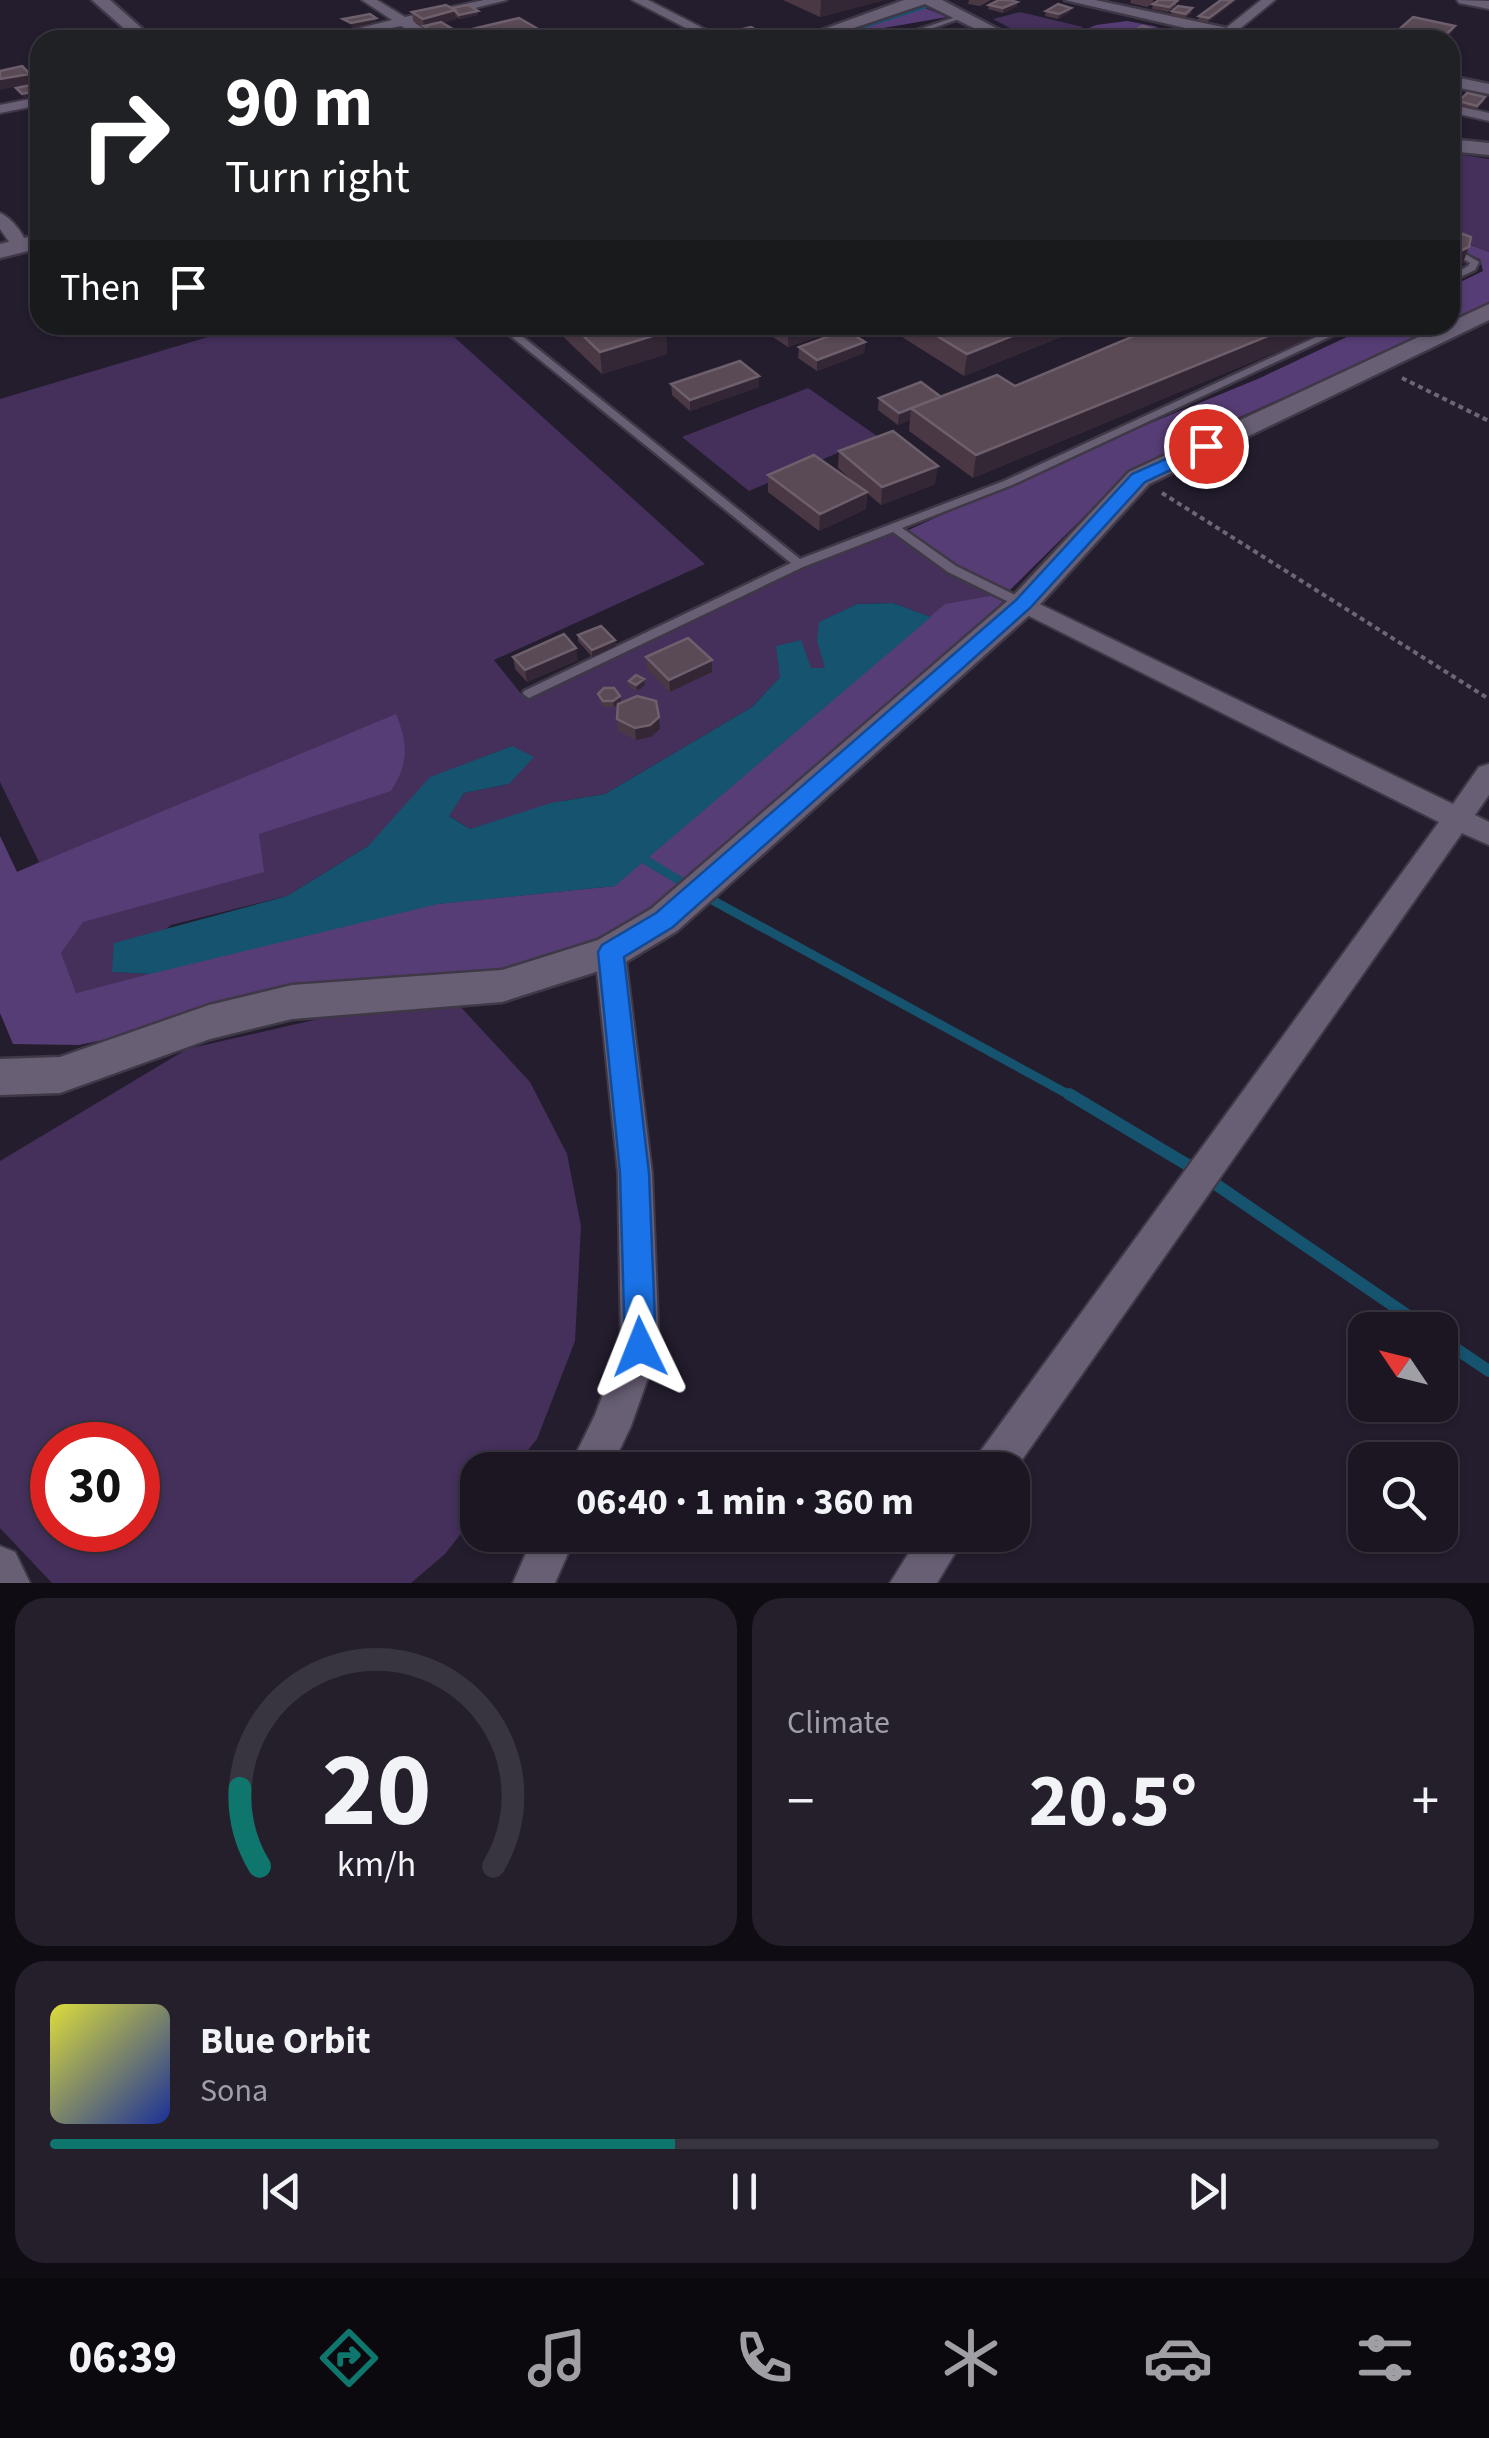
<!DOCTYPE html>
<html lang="en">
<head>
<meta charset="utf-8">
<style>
	:root { --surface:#1b1622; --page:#241f2a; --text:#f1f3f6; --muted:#a09fa5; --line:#393540; --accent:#0f766e }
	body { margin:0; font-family:"Source Sans 3",sans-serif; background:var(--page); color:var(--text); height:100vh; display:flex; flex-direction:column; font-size:38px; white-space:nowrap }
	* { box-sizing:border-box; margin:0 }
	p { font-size:32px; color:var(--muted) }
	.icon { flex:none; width:55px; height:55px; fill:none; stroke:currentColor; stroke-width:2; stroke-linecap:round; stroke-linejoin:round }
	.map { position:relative; height:1583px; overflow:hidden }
	.panel { display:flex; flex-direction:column; gap:15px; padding:15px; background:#0f0c13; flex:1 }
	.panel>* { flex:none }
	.hud { position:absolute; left:30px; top:30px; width:1430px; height:305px; border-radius:30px; box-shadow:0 2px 8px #0004,0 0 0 2px var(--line); background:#202124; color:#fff; overflow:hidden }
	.needle { width:65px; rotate:305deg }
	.buttons { position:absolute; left:1348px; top:1312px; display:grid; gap:20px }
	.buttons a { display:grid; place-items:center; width:110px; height:110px; border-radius:20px; background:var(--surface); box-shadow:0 2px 8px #0004,0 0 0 2px var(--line); font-size:50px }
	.speed { position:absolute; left:30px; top:1422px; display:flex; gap:20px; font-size:50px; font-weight:700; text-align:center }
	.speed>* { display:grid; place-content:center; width:130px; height:130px; border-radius:50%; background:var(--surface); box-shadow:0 2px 8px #0004,0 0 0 2px var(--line); line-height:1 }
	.speed .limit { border:15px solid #d22; background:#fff; color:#111 }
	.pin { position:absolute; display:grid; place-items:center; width:85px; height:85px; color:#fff; margin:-42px; border:5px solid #fff; border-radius:50%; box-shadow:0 2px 10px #0007 }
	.me { position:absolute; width:110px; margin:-55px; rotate:358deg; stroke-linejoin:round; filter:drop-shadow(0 0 8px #0008) }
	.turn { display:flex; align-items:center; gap:35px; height:210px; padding:0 30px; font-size:45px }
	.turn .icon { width:130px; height:130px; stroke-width:2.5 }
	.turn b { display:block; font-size:70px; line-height:85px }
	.then { display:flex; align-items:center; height:95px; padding:0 30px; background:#0003; gap:20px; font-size:38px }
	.big { font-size:75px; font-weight:700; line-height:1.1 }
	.panel .tile { flex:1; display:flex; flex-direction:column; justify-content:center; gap:15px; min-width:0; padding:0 35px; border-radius:30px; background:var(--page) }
	.panel .dial { align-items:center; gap:0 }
	.dial svg { height:260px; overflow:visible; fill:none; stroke:var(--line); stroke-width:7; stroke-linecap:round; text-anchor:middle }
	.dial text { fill:var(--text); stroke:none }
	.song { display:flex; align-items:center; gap:30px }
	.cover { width:120px; height:120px; border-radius:15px; background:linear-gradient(135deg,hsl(60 70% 55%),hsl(230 70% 35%)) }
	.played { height:10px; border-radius:5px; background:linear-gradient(90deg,var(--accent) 45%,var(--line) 45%) }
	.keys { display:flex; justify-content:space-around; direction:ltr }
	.heat { display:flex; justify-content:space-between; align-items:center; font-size:55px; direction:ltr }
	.panel .tiles { flex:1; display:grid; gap:15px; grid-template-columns:1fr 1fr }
	.tile:last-child { grid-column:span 2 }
	.trip { position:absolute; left:460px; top:1452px; width:570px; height:100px; border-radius:30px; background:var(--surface); box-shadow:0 2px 8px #0004,0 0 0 2px var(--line); font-weight:700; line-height:100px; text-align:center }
	.menu { display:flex; height:160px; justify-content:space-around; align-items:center; background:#0b090e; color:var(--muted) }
	.menu .icon { width:70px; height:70px }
	.menu .selected { color:var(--accent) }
	.menu b { font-size:45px; color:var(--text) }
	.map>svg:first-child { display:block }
	.green { fill:#44305b; fill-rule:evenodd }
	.forest { fill:#573d75 }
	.water { fill:#15536e }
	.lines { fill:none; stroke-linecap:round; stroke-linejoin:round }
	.stream-far2 { stroke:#15536e; stroke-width:5 }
	.stream-far1 { stroke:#15536e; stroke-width:9 }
	.stream { stroke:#15536e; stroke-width:12 }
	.service-casing { stroke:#3f3846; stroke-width:5 }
	.minor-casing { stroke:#3f3846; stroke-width:4 }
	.tertiary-casing { stroke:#3f3846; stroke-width:5 }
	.path { stroke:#6c6775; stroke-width:4; stroke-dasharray:5 4; stroke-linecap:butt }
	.service { fill:#685f74; fill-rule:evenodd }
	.minor { fill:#685f74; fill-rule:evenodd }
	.tertiary { fill:#685f74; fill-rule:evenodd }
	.wall { fill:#4a3945 }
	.shaded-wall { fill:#342735 }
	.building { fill:#594a55; stroke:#6d5f6b; stroke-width:2.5 }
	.route { fill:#1a73e8; stroke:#114b97; stroke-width:2.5 }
</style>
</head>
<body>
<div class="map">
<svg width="1489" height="1583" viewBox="0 0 1489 1583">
	<rect width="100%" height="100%" fill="#241d2e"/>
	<path class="green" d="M 1020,12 L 1083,27 C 1042,48 1031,39 993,19 Z
		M 1450,153 L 1489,159 L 1489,252 L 1450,236 Z
		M 248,325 L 441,325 L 705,564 L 494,660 L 522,695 L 725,599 L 895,528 L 932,561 L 1002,594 L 931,617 L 893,603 L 857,604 L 820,622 L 826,668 L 811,668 L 780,677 L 752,707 L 605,794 L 563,801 L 470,829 L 448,815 L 464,793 L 509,784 L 512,746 L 437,775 L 368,846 L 287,896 L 171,925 L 113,972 L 150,974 L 76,993 L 17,872 L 39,862 L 0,782 L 0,399 Z
		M 808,388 L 877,436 L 749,491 L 682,437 Z
		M 445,990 L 530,1082 L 567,1154 L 581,1226 L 575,1341 L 537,1439 L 512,1470 L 478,1470 L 477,1513 L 445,1554 L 411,1583 L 52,1583 L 0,1528 L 0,1161 L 187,1049 ZM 52,1445 L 138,1445 L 138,1530 L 52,1530 Z"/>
	<path class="forest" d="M 923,7 L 947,17 L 878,29 L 889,40 L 829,40 Z
		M 1127,21 L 1154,26 L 1186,40 L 1061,40 L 1096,25 Z
		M 1450,237 L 1489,252 L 1489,304 L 1450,322 L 1450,287 L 1483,271 L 1480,259 L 1450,247 Z
		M 1372,325 L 1444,325 L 1220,426 L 1128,473 L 1010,590 L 952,569 L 902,533 L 1068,457 L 1260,378 Z
		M 1002,594 L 1012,603 L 720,860 L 605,937 L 492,987 L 302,998 L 79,1045 L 13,1044 L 0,1013 L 0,836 L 17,872 L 396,714 C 408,744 409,763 391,791 L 259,834 L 264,872 L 83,922 L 61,953 L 76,993 L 405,907 L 614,886 L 945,604 Z"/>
	<path class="water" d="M 893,603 L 931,617 L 615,886 L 438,904 L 150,974 L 112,972 L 114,943 L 287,896 L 368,846 L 430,777 L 512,746 L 534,757 L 509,784 L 464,793 L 449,816 L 470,829 L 551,803 L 605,794 L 752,707 L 780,677 L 776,646 L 801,640 L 811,668 L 825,668 L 817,641 L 819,622 L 857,604 Z"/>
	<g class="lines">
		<path class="stream-far2" d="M 941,0 L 1019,40
			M 819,40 L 934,3"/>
		<path class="stream-far1" d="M 639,856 L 690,887
			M 703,895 L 1073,1097"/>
		<path class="stream" d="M 1069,1094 L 1196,1170
			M 1208,1179 L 1429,1330
			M 1440,1338 L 1489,1371"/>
		<g class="service-casing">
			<path id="service" d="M 962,15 L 967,16 L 922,32 L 923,35 L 947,40 L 932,40 L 917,36 L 917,30 Z
				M 1450,245 L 1479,262 L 1475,270 L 1450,282 L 1450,276 L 1468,266 L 1470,263 L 1450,252 Z
				M 497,325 L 508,325 L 800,559 L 1004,481 L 1342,325 L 1355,325 L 1012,485 L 902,528 L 956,566 L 1027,601 L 1029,604 L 1027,607 L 1019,607 L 948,572 L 893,532 L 803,567 L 529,698 L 523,694 L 524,691 L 791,563 Z"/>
		</g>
		<g class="minor-casing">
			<path id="minor" d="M 362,0 L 377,0 L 405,17 L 484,0 L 507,0 L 415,23 L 441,40 L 425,40 L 401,26 L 337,40 L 312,40 L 392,20 Z
				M 632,0 L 648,0 L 726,40 L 709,40 Z
				M 1261,0 L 1275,0 L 1226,40 L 1211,40 Z
				M 1457,0 L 1489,1 L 1489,9 L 1459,3 Z
				M 40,97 L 40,105 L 0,113 L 0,105 Z
				M 1450,104 L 1489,113 L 1489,121 L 1450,112 Z
				M 0,213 C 11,217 29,239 27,250 L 15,250 L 0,229 Z
				M 1023,596 L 1453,804 L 1479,767 L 1489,764 L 1489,795 L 1475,815 L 1489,822 L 1489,845 L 1462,833 L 1012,1474 L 1012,1470 L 971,1470 L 977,1456 L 1439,822 L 1015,609 L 1011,604 Z
				M 610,940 L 621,943 L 625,952 L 652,1173 L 659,1347 L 631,1426 L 610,1470 L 568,1470 L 595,1415 L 621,1347 L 618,1173 L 595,952 L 599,943 Z
				M 534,1535 L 576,1535 L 555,1583 L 513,1583 Z
				M 920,1535 L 966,1535 L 937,1583 L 890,1583 Z
				M 0,1546 L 15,1552 L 30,1583 L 0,1583 Z"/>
		</g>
		<g class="tertiary-casing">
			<path id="tertiary" d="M 92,0 L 110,0 L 155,40 L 137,40 Z
				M 904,0 L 942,0 L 1019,40 L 998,40 L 925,4 L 818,40 L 794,40 Z
				M 1065,0 L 1095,0 L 1260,35 L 1268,40 L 1237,40 Z
				M 1450,76 L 1489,84 L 1489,94 L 1450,86 Z
				M 1450,139 L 1489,143 L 1489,155 L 1450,151 Z
				M 40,234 L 40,248 L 0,258 L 0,244 Z
				M 1489,304 L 1489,320 L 1149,484 L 1034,611 L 677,931 L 624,963 L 502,1002 L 292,1019 L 210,1039 L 60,1093 L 0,1095 L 0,1059 L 60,1057 L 209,1005 L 292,985 L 502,970 L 598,940 L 651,909 L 1012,597 L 1129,472 Z"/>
		</g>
		<path class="path" d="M 1402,378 L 1489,421
			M 1162,493 L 1489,699"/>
		<use href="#service" class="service"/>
		<use href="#minor" class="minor"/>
		<use href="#tertiary" class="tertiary"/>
	</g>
	<path class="wall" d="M 783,0 L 884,0 L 820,17 Z
		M 969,0 L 991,0 L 980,6 L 968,4 Z
		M 1131,0 L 1153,0 L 1153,3 L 1147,7 L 1130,3 Z
		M 1221,0 L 1208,23 L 1198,21 L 1199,16 Z
		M 1177,1 L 1176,5 L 1168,12 L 1152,9 L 1153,4 Z
		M 989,5 L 1017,6 L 1003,13 L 988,9 Z
		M 452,8 L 478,15 L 460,19 L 456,17 L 456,19 L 442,23 L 451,28 L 452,33 L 435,37 L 413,21 L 412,12 Z
		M 1071,8 L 1070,12 L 1058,19 L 1045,16 L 1046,11 Z
		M 1192,8 L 1191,13 L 1184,18 L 1171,16 L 1172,11 Z
		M 468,30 L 552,37 L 552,40 L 459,40 L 472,37 L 468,35 Z
		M 1216,32 L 1215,37 L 1208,40 L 1188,39 L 1189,34 Z
		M 1485,97 L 1484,101 L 1475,110 L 1457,106 L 1459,101 Z
		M 551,325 L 676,325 L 663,329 L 666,332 L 667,354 L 602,374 Z
		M 755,325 L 850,325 L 788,347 Z
		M 883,325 L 1090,325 L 964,376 Z
		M 1326,331 L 973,478 L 909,431 L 910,420 L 898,425 L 878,410 L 879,398 L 941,397 L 1015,386 Z
		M 865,342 L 864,353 L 817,371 L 798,358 L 799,347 Z
		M 759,376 L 759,387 L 690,411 L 672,395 L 671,384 Z
		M 839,451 L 935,484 L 881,505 L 867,493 L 866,509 L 819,531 L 768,492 L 768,475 L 856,484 L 838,468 Z
		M 578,635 L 615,640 L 616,646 L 592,657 L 578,641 Z
		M 513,657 L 578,660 L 527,682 L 515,669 Z
		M 646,657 L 712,660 L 712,672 L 670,692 L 647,669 Z
		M 629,681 L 645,685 L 637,691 L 629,687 Z
		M 598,694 L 620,696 L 621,702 L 614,707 L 603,707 L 599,700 Z
		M 617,719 L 660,729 L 651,737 L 636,740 L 618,731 Z"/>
	<path class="shaded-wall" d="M 821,0 L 884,0 L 820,17 Z
		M 1233,0 L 1237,0 L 1208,23 L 1209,18 Z
		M 1017,2 L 1017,6 L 1003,13 L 1003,8 Z
		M 1071,8 L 1070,12 L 1058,19 L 1059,14 Z
		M 455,10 L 456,19 L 427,28 L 424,26 L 424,28 L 423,19 Z
		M 478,11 L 478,15 L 460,19 L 459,15 Z
		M 376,18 L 376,22 L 352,28 L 351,23 Z
		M 1455,26 L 1449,40 L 1440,40 Z
		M 451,28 L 452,33 L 435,37 L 434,32 Z
		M 1157,30 L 1156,35 L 1146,40 L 1137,40 Z
		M 760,32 L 760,36 L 745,40 L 736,40 L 736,38 Z
		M 30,74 L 33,83 L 0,90 L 0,79 Z
		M 40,90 L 40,95 L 24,99 L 22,94 Z
		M 1469,247 L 1461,268 L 1450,274 L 1450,256 Z
		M 788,325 L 850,325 L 788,347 Z
		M 1040,325 L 1090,325 L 964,376 L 967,354 Z
		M 1295,325 L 1328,325 L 1326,331 L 973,478 L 976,455 Z
		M 666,332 L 667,354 L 602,374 L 600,352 Z
		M 865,342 L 864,353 L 817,371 L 817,360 Z
		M 759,376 L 759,387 L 690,411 L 690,400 Z
		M 911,409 L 910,420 L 898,425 L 899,413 Z
		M 938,466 L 935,484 L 881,505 L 882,487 Z
		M 867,492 L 866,509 L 819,531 L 820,514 Z
		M 615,640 L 616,646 L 592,657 L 592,650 Z
		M 576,648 L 578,660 L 527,682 L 525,670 Z
		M 712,660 L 712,672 L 670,692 L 669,680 Z
		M 644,679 L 645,685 L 637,691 L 636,685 Z
		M 620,696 L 621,702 L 614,707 L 613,701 Z
		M 659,717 L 660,729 L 651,737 L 636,740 L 635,728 Z"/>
	<path class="building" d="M 999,0 L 1009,0 L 1017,2 L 1003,8 L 989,5 Z
		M 1159,0 L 1173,0 L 1177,1 L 1169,7 L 1153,4 Z
		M 1221,0 L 1233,0 L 1209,18 L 1199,16 Z
		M 1058,4 L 1071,8 L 1059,14 L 1046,11 Z
		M 446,5 L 455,10 L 423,19 L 412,12 Z
		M 468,5 L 478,11 L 459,15 L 452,8 Z
		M 1178,6 L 1192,8 L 1185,14 L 1172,11 Z
		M 370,14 L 376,18 L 351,23 L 343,19 Z
		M 1413,17 L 1455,26 L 1440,40 L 1387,40 Z
		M 519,18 L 552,37 L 538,40 L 485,40 L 468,30 Z
		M 441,22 L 451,28 L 434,32 L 424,26 Z
		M 1142,26 L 1157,30 L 1137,40 L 1119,40 Z
		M 751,27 L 760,32 L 736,38 L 726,33 Z
		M 1201,28 L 1216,32 L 1204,38 L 1189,34 Z
		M 764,34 L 774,38 L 767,40 L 739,40 Z
		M 990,34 L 1005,40 L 964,40 Z
		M 22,66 L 30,74 L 0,79 L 0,71 Z
		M 40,83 L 40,90 L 22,94 L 16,88 Z
		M 1467,93 L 1485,97 L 1477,106 L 1459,101 Z
		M 1450,229 L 1471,237 L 1469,247 L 1450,256 Z
		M 572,325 L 658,325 L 666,332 L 600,352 Z
		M 919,325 L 1040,325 L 967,354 Z
		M 1160,325 L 1295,325 L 976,455 L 911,408 L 997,375 L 1015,386 Z
		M 846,330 L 865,342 L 817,360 L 799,347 Z
		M 740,361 L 759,376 L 690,400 L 671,384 Z
		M 921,382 L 941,397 L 899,413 L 879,398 Z
		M 893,431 L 938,466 L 882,487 L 839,451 Z
		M 814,455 L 867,492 L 820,514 L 768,475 Z
		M 601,626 L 615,640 L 592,650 L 578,635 Z
		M 564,634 L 576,648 L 525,670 L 513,657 Z
		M 688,638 L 712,660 L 669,680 L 646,657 Z
		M 636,675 L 644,679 L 636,685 L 629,681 Z
		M 604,688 L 614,688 L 620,696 L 613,701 L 603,701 L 598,694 Z
		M 637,696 L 656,701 L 659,717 L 650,725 L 635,728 L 617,719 L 618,704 Z"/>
	<path class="route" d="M 1206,441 L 1215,446 L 1213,450 L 1145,482 L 1030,608 L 673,927 L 624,957 L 649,1173 L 656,1347 L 652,1358 L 640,1363 L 629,1358 L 625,1347 L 620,1173 L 598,952 L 602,945 L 656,913 L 1016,600 L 1132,474 Z"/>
</svg>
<div class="buttons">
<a><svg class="needle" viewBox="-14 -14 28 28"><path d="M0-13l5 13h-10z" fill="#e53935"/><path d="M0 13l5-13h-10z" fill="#a09fa5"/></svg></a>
<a><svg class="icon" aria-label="search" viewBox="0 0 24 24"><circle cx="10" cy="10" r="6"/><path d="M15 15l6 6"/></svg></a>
</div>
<div class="speed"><div class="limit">30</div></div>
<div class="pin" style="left:1206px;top:446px;background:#d93025"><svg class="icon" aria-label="arrive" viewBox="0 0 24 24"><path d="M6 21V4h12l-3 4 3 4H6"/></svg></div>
<svg class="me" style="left:640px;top:1347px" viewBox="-20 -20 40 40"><path d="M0-17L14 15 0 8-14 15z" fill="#1a73e8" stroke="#fff" stroke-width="4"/></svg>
<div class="trip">06:40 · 1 min · 360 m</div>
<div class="hud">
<div class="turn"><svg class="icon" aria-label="right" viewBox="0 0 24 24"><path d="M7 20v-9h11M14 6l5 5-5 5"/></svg><div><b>90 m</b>Turn right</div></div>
<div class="then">Then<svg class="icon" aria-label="arrive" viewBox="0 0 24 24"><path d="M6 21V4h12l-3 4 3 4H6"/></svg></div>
</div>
</div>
<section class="panel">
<div class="tiles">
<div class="tile dial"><svg viewBox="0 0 100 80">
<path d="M14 69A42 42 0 1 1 86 69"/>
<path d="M14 69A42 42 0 0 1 8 45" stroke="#0f766e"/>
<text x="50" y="56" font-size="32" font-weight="700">20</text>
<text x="50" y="72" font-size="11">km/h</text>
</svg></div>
<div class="tile"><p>Climate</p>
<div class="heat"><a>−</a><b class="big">20.5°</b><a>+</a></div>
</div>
<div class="tile">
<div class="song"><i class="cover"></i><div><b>Blue Orbit</b><p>Sona</p></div></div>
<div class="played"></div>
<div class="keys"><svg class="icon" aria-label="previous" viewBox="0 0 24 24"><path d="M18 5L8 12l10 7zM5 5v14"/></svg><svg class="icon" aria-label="pause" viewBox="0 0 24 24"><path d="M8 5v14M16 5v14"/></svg><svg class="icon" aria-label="next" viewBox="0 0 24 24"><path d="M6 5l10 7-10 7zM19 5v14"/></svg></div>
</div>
</div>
</section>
<nav class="menu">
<b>06:39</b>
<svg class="icon selected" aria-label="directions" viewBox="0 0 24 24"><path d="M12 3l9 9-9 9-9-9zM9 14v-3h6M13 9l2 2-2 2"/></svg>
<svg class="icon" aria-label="music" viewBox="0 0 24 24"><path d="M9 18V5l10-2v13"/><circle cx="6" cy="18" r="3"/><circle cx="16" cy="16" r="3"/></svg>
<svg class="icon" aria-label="phone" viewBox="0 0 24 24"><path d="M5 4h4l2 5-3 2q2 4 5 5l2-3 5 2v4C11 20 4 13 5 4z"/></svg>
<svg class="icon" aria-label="climate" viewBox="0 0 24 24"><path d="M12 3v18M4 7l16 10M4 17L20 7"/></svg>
<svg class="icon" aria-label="car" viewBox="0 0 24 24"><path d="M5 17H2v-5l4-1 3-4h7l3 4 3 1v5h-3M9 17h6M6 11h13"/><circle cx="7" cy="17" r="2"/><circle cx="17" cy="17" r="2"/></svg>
<svg class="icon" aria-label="filters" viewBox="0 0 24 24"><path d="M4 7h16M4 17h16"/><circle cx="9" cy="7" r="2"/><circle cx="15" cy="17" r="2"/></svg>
</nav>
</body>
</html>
